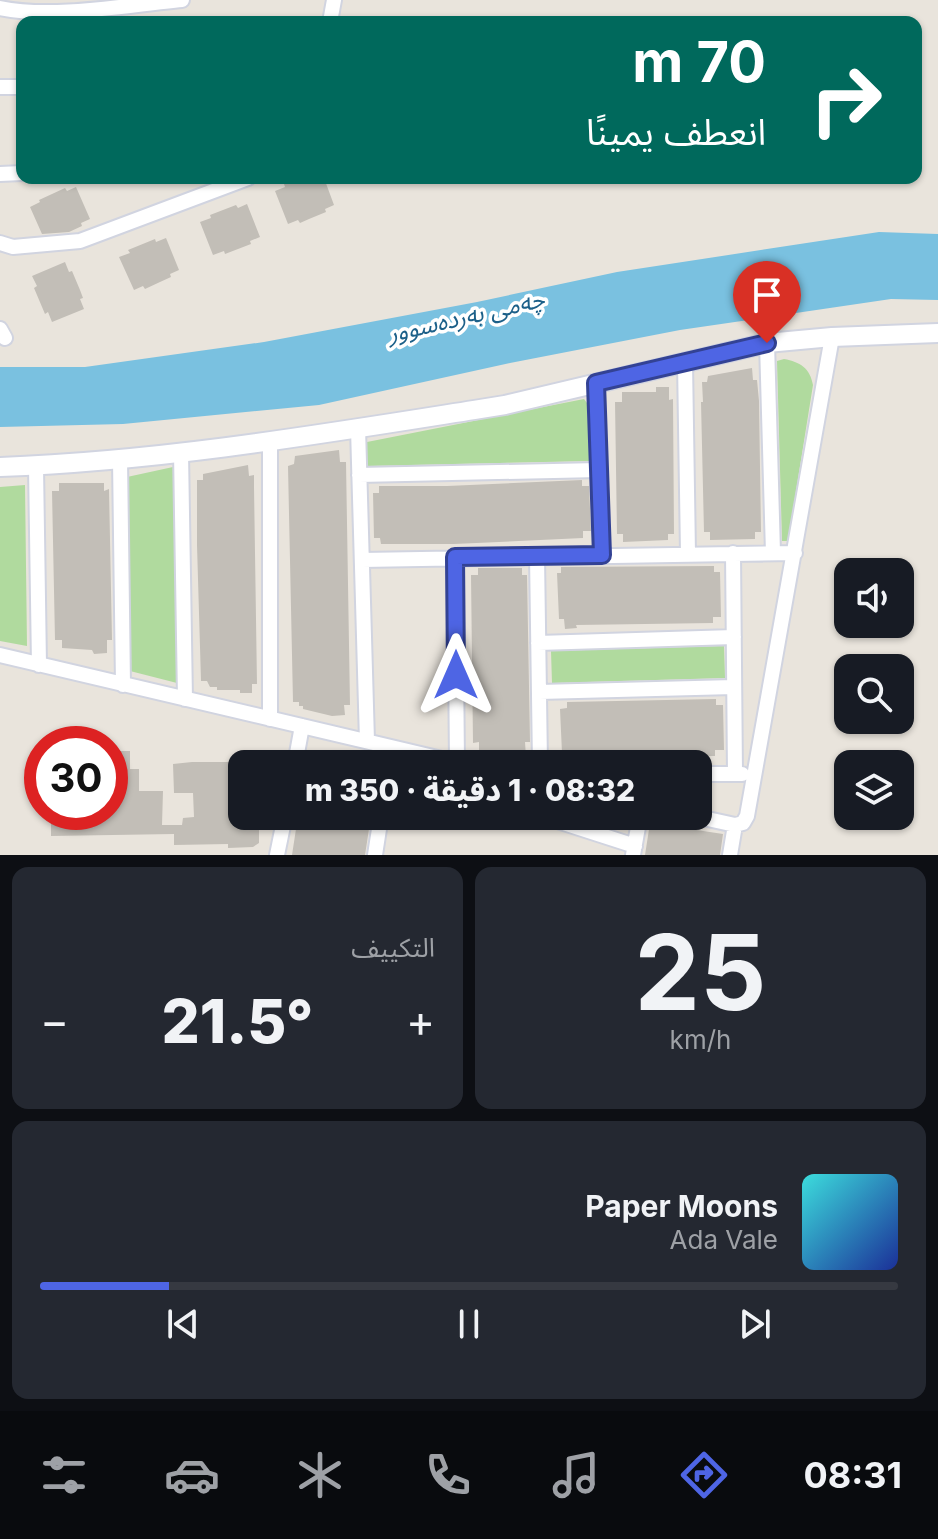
<!DOCTYPE html>
<html lang="ar">
<head>
<meta charset="utf-8">
<style>
	:root { --surface:#171b24; --page:#242831; --text:#f1f3f6; --muted:#9ea1a6; --line:#363941; --accent:#4e65e4 }
	body { margin:0; font-family:Inter,"Noto Sans Arabic",sans-serif; background:var(--page); color:var(--text); direction:rtl; height:100vh; display:flex; flex-direction:column; font-size:30px; white-space:nowrap }
	* { box-sizing:border-box; margin:0 }
	p { font-size:26px; color:var(--muted) }
	.icon { flex:none; width:44px; height:44px; fill:none; stroke:currentColor; stroke-width:2; stroke-linecap:round; stroke-linejoin:round }
	.map { position:relative; height:855px; overflow:hidden; direction:ltr }
	.drawer { display:flex; flex-direction:column; gap:12px; padding:12px; background:#0d0f14; flex:1 }
	.drawer>* { flex:none }
	.top-card { position:absolute; left:16px; top:16px; width:906px; height:168px; border-radius:16px; box-shadow:0 2px 6px #0004; direction:rtl; background:#00695c; color:#fff; overflow:hidden }
	.fabs { position:absolute; left:834px; top:558px; display:grid; gap:16px }
	.fabs a { display:grid; place-items:center; width:80px; height:80px; border-radius:16px; background:var(--surface); box-shadow:0 2px 6px #0004; font-size:40px }
	.speed { position:absolute; left:24px; top:726px; display:flex; gap:16px; font-size:40px; font-weight:700; text-align:center }
	.speed>* { display:grid; place-content:center; width:104px; height:104px; border-radius:50%; background:var(--surface); box-shadow:0 2px 6px #0004; line-height:1 }
	.speed .limit { border:12px solid #d22; background:#fff; color:#111 }
	.pin { position:absolute; display:grid; place-items:center; width:68px; height:68px; color:#fff; margin:-82px -34px; border-radius:50% 50% 50% 0; rotate:-45deg; box-shadow:0 0 8px #0007 }
	.pin .icon { rotate:45deg }
	.me { position:absolute; width:88px; margin:-44px; rotate:0deg; stroke-linejoin:round; filter:drop-shadow(0 0 6px #0008) }
	.turn { display:flex; align-items:center; gap:28px; height:168px; padding:0 24px; font-size:36px }
	.turn .icon { width:104px; height:104px; stroke-width:2.5 }
	.turn b { display:block; font-size:56px; line-height:68px }
	.big { font-size:60px; font-weight:800; line-height:1.1 }
	.drawer .widget { flex:1; display:flex; flex-direction:column; justify-content:center; gap:12px; min-width:0; padding:0 28px; border-radius:16px; background:var(--page) }
	.drawer .dial { align-items:center; gap:0 }
	.dial b { font-size:104px; line-height:1 }
	.song { display:flex; align-items:center; gap:24px }
	.cover { width:96px; height:96px; border-radius:12px; background:linear-gradient(135deg,hsl(180 70% 55%),hsl(230 70% 35%)) }
	.played { height:8px; border-radius:4px; background:linear-gradient(90deg,var(--accent) 15%,var(--line) 15%) }
	.keys { display:flex; justify-content:space-around; direction:ltr }
	.heat { display:flex; justify-content:space-between; align-items:center; font-size:44px; direction:ltr }
	.drawer .tiles { flex:1; display:grid; gap:12px; grid-template-columns:1fr 1fr }
	.widget:last-child { grid-column:span 2 }
	.trip { position:absolute; left:228px; top:750px; width:484px; height:80px; border-radius:16px; background:var(--surface); box-shadow:0 2px 6px #0004; font-weight:800; line-height:80px; text-align:center; direction:rtl }
	.tabs { display:flex; height:128px; justify-content:space-around; align-items:center; background:#090b0e; color:var(--muted) }
	.tabs .icon { width:56px; height:56px }
	.tabs .on { color:var(--accent) }
	.tabs b { font-size:36px; color:var(--text) }
	.map>svg:first-child { display:block }
	.green { fill:#b0da9e }
	.water { fill:#7ac1e0 }
	.building { fill:#c2beb7 }
	.lines { fill:none; stroke-linecap:round; stroke-linejoin:round }
	.street-casing { stroke:#d1d4e0; stroke-width:18 }
	.secondary-casing { stroke:#d1d4e0; stroke-width:22 }
	.street { stroke:#fff; stroke-width:14 }
	.secondary { stroke:#fff; stroke-width:18 }
	.route-casing { stroke:#334294; stroke-width:20 }
	.route { stroke:#4e65e4; stroke-width:14 }
	.labels { text-anchor:middle; dominant-baseline:central; stroke-width:7; stroke-linejoin:round; paint-order:stroke }
	.water-label { font-size:24px; font-style:italic; fill:#1c6089; stroke:#fff }
</style>
</head>
<body>
<div class="map">
<svg width="938" height="855" viewBox="0 0 938 855">
	<rect width="100%" height="100%" fill="#e9e4dc"/>
	<path class="green" d="M 784,359 C 800,362 810,368 813,385 L 788,541 L 782,541 L 777,361 Z
		M 584,399 L 587,403 L 590,461 L 367,466 L 367,442 Z
		M 173,467 L 177,683 L 130,671 L 127,477 Z
		M 25,485 L 27,646 L 0,641 L 0,487 Z
		M 724,646 L 725,678 L 552,683 L 551,651 Z"/>
	<path class="water" d="M 879,232 L 938,234 L 938,300 L 891,299 L 680,330 L 510,363 L 319,405 L 123,424 L 0,427 L 0,367 L 85,367 L 264,342 L 477,302 L 617,272 Z"/>
	<path class="building" d="M 298,178 L 324,178 L 334,205 L 325,209 L 326,212 L 309,219 L 300,223 L 298,220 L 288,224 L 275,191 L 285,187 L 284,184 Z
		M 76,187 L 90,219 L 81,223 L 82,226 L 69,232 L 42,234 L 30,207 L 40,202 L 39,200 L 65,188 L 67,191 Z
		M 247,204 L 260,237 L 250,241 L 251,244 L 225,254 L 224,251 L 213,255 L 200,222 L 211,218 L 210,215 L 236,205 L 238,208 Z
		M 166,238 L 179,270 L 170,274 L 171,277 L 160,282 L 145,289 L 143,286 L 134,290 L 119,257 L 130,253 L 128,250 L 155,239 L 156,242 Z
		M 65,262 L 69,272 L 72,271 L 80,290 L 83,298 L 80,299 L 84,309 L 52,322 L 48,312 L 45,314 L 34,288 L 37,286 L 32,276 Z
		M 752,368 L 753,380 L 757,380 L 759,401 L 761,532 L 755,532 L 755,539 L 710,540 L 710,532 L 704,532 L 701,402 L 703,402 L 702,382 L 707,382 L 708,376 Z
		M 656,387 L 669,387 L 669,400 L 673,399 L 674,534 L 668,534 L 668,540 L 623,542 L 623,534 L 617,534 L 615,402 L 622,402 L 622,392 L 656,392 Z
		M 339,450 L 340,462 L 346,462 L 350,705 L 344,705 L 345,715 L 332,716 L 303,709 L 303,706 L 299,706 L 299,702 L 293,702 L 288,466 L 294,464 L 295,456 Z
		M 248,465 L 249,476 L 254,475 L 254,487 L 257,684 L 252,684 L 252,693 L 240,693 L 240,690 L 217,690 L 217,687 L 210,687 L 207,681 L 201,681 L 197,545 L 197,480 L 203,480 L 203,474 Z
		M 582,480 L 582,486 L 589,486 L 591,531 L 583,531 L 583,538 L 454,544 L 381,544 L 380,538 L 374,538 L 373,493 L 379,493 L 379,486 L 447,486 Z
		M 59,483 L 104,483 L 104,491 L 109,489 L 112,640 L 107,640 L 107,653 L 94,654 L 92,650 L 62,648 L 62,640 L 55,640 L 52,491 L 59,491 Z
		M 714,566 L 714,572 L 720,572 L 721,617 L 713,617 L 713,623 L 576,625 L 577,628 L 565,629 L 564,619 L 559,619 L 557,573 L 561,573 L 561,567 Z
		M 478,568 L 522,568 L 522,575 L 527,575 L 530,742 L 525,742 L 526,757 L 515,757 L 515,753 L 491,754 L 489,751 L 479,751 L 479,742 L 473,743 L 471,575 L 478,575 Z
		M 716,699 L 716,705 L 723,705 L 724,750 L 715,750 L 715,756 L 658,757 L 622,756 L 569,760 L 568,753 L 562,753 L 560,709 L 567,708 L 567,702 Z
		M 110,751 L 130,751 L 130,769 L 139,769 L 139,791 L 163,791 L 162,825 L 182,825 L 183,818 L 194,817 L 193,793 L 174,793 L 173,764 L 192,762 L 242,762 L 242,816 L 259,816 L 259,843 L 253,847 L 228,848 L 228,844 L 174,845 L 174,834 L 51,836 L 51,815 L 110,812 Z
		M 298,816 L 371,816 L 365,855 L 292,855 Z
		M 650,823 L 723,834 L 720,855 L 645,855 Z"/>
	<g class="lines">
		<g class="street-casing">
			<path id="street" d="M 0,8 C 53,19 127,5 182,0
				M 330,22 L 334,0
				M 0,87 L 22,87
				M 0,174 L 22,173
				M 0,243 L 13,247 L 80,241 L 248,178
				M 0,329 L 5,338
				M 767,343 L 773,553
				M 685,362 L 688,554
				M 596,383 L 602,555
				M 358,428 L 367,741
				M 270,443 L 270,719
				M 181,452 L 185,699
				M 120,459 L 123,685
				M 36,466 L 39,665
				M 359,475 L 599,470
				M 733,553 L 735,774
				M 537,556 L 540,764
				M 455,557 L 457,763
				M 362,560 L 795,553
				M 538,643 L 734,637
				M 0,655 L 463,764
				M 539,692 L 734,687
				M 295,764 L 302,726
				M 698,774 L 742,774
				M 542,816 L 635,846
				M 694,816 L 735,825 L 743,823 L 747,816 L 832,337
				M 277,855 L 285,816
				M 375,855 L 381,816
				M 633,855 L 640,816
				M 730,855 L 735,825"/>
		</g>
		<g class="secondary-casing">
			<path id="secondary" d="M 0,467 C 160,461 316,435 474,410 L 505,405 L 767,343 L 832,337 L 938,333"/>
		</g>
		<use href="#street" class="street"/>
		<use href="#secondary" class="secondary"/>
	</g>
	<g class="lines">
		<g class="route-casing">
			<path id="route" d="M 456,675 L 455,557 L 602,555 L 596,383 L 767,343"/>
		</g>
		<use href="#route" class="route"/>
	</g>
	<g class="labels">
		<g class="water-label">
			<text transform="translate(466 316) rotate(-13)">چەمی بەردەسوور</text>
		</g>
	</g>
</svg>
<div class="fabs">
<a><svg class="icon" aria-label="sound" viewBox="0 0 24 24"><path d="M4 9h4l5-4v14l-5-4H4zM17 9q2 3 0 6"/></svg></a>
<a><svg class="icon" aria-label="search" viewBox="0 0 24 24"><circle cx="10" cy="10" r="6"/><path d="M15 15l6 6"/></svg></a>
<a><svg class="icon" aria-label="layers" viewBox="0 0 24 24"><path d="M12 4l9 5-9 5-9-5zM3 14l9 5 9-5"/></svg></a>
</div>
<div class="speed"><div class="limit">30</div></div>
<div class="pin" style="left:767px;top:343px;background:#d93025"><svg class="icon" aria-label="arrive" viewBox="0 0 24 24"><path d="M6 21V4h12l-3 4 3 4H6"/></svg></div>
<svg class="me" style="left:456px;top:675px" viewBox="-20 -20 40 40"><path d="M0-17L14 15 0 8-14 15z" fill="#4e65e4" stroke="#fff" stroke-width="4"/></svg>
<div class="trip">08:32 · 1 دقيقة · 350 m</div>
<div class="top-card">
<div class="turn"><svg class="icon" aria-label="right" viewBox="0 0 24 24"><path d="M7 20v-9h11M14 6l5 5-5 5"/></svg><div><b>70 m</b>انعطف يمينًا</div></div>
</div>
</div>
<section class="drawer">
<div class="tiles">
<div class="widget dial"><b>25</b><p>km/h</p></div>
<div class="widget"><p>التكييف</p>
<div class="heat"><a>−</a><b class="big">21.5°</b><a>+</a></div>
</div>
<div class="widget">
<div class="song"><i class="cover"></i><div><b>Paper Moons</b><p>Ada Vale</p></div></div>
<div class="played"></div>
<div class="keys"><svg class="icon" aria-label="previous" viewBox="0 0 24 24"><path d="M18 5L8 12l10 7zM5 5v14"/></svg><svg class="icon" aria-label="pause" viewBox="0 0 24 24"><path d="M8 5v14M16 5v14"/></svg><svg class="icon" aria-label="next" viewBox="0 0 24 24"><path d="M6 5l10 7-10 7zM19 5v14"/></svg></div>
</div>
</div>
</section>
<nav class="tabs">
<b>08:31</b>
<svg class="icon on" aria-label="directions" viewBox="0 0 24 24"><path d="M12 3l9 9-9 9-9-9zM9 14v-3h6M13 9l2 2-2 2"/></svg>
<svg class="icon" aria-label="music" viewBox="0 0 24 24"><path d="M9 18V5l10-2v13"/><circle cx="6" cy="18" r="3"/><circle cx="16" cy="16" r="3"/></svg>
<svg class="icon" aria-label="phone" viewBox="0 0 24 24"><path d="M5 4h4l2 5-3 2q2 4 5 5l2-3 5 2v4C11 20 4 13 5 4z"/></svg>
<svg class="icon" aria-label="climate" viewBox="0 0 24 24"><path d="M12 3v18M4 7l16 10M4 17L20 7"/></svg>
<svg class="icon" aria-label="car" viewBox="0 0 24 24"><path d="M5 17H2v-5l4-1 3-4h7l3 4 3 1v5h-3M9 17h6M6 11h13"/><circle cx="7" cy="17" r="2"/><circle cx="17" cy="17" r="2"/></svg>
<svg class="icon" aria-label="filters" viewBox="0 0 24 24"><path d="M4 7h16M4 17h16"/><circle cx="9" cy="7" r="2"/><circle cx="15" cy="17" r="2"/></svg>
</nav>
</body>
</html>
